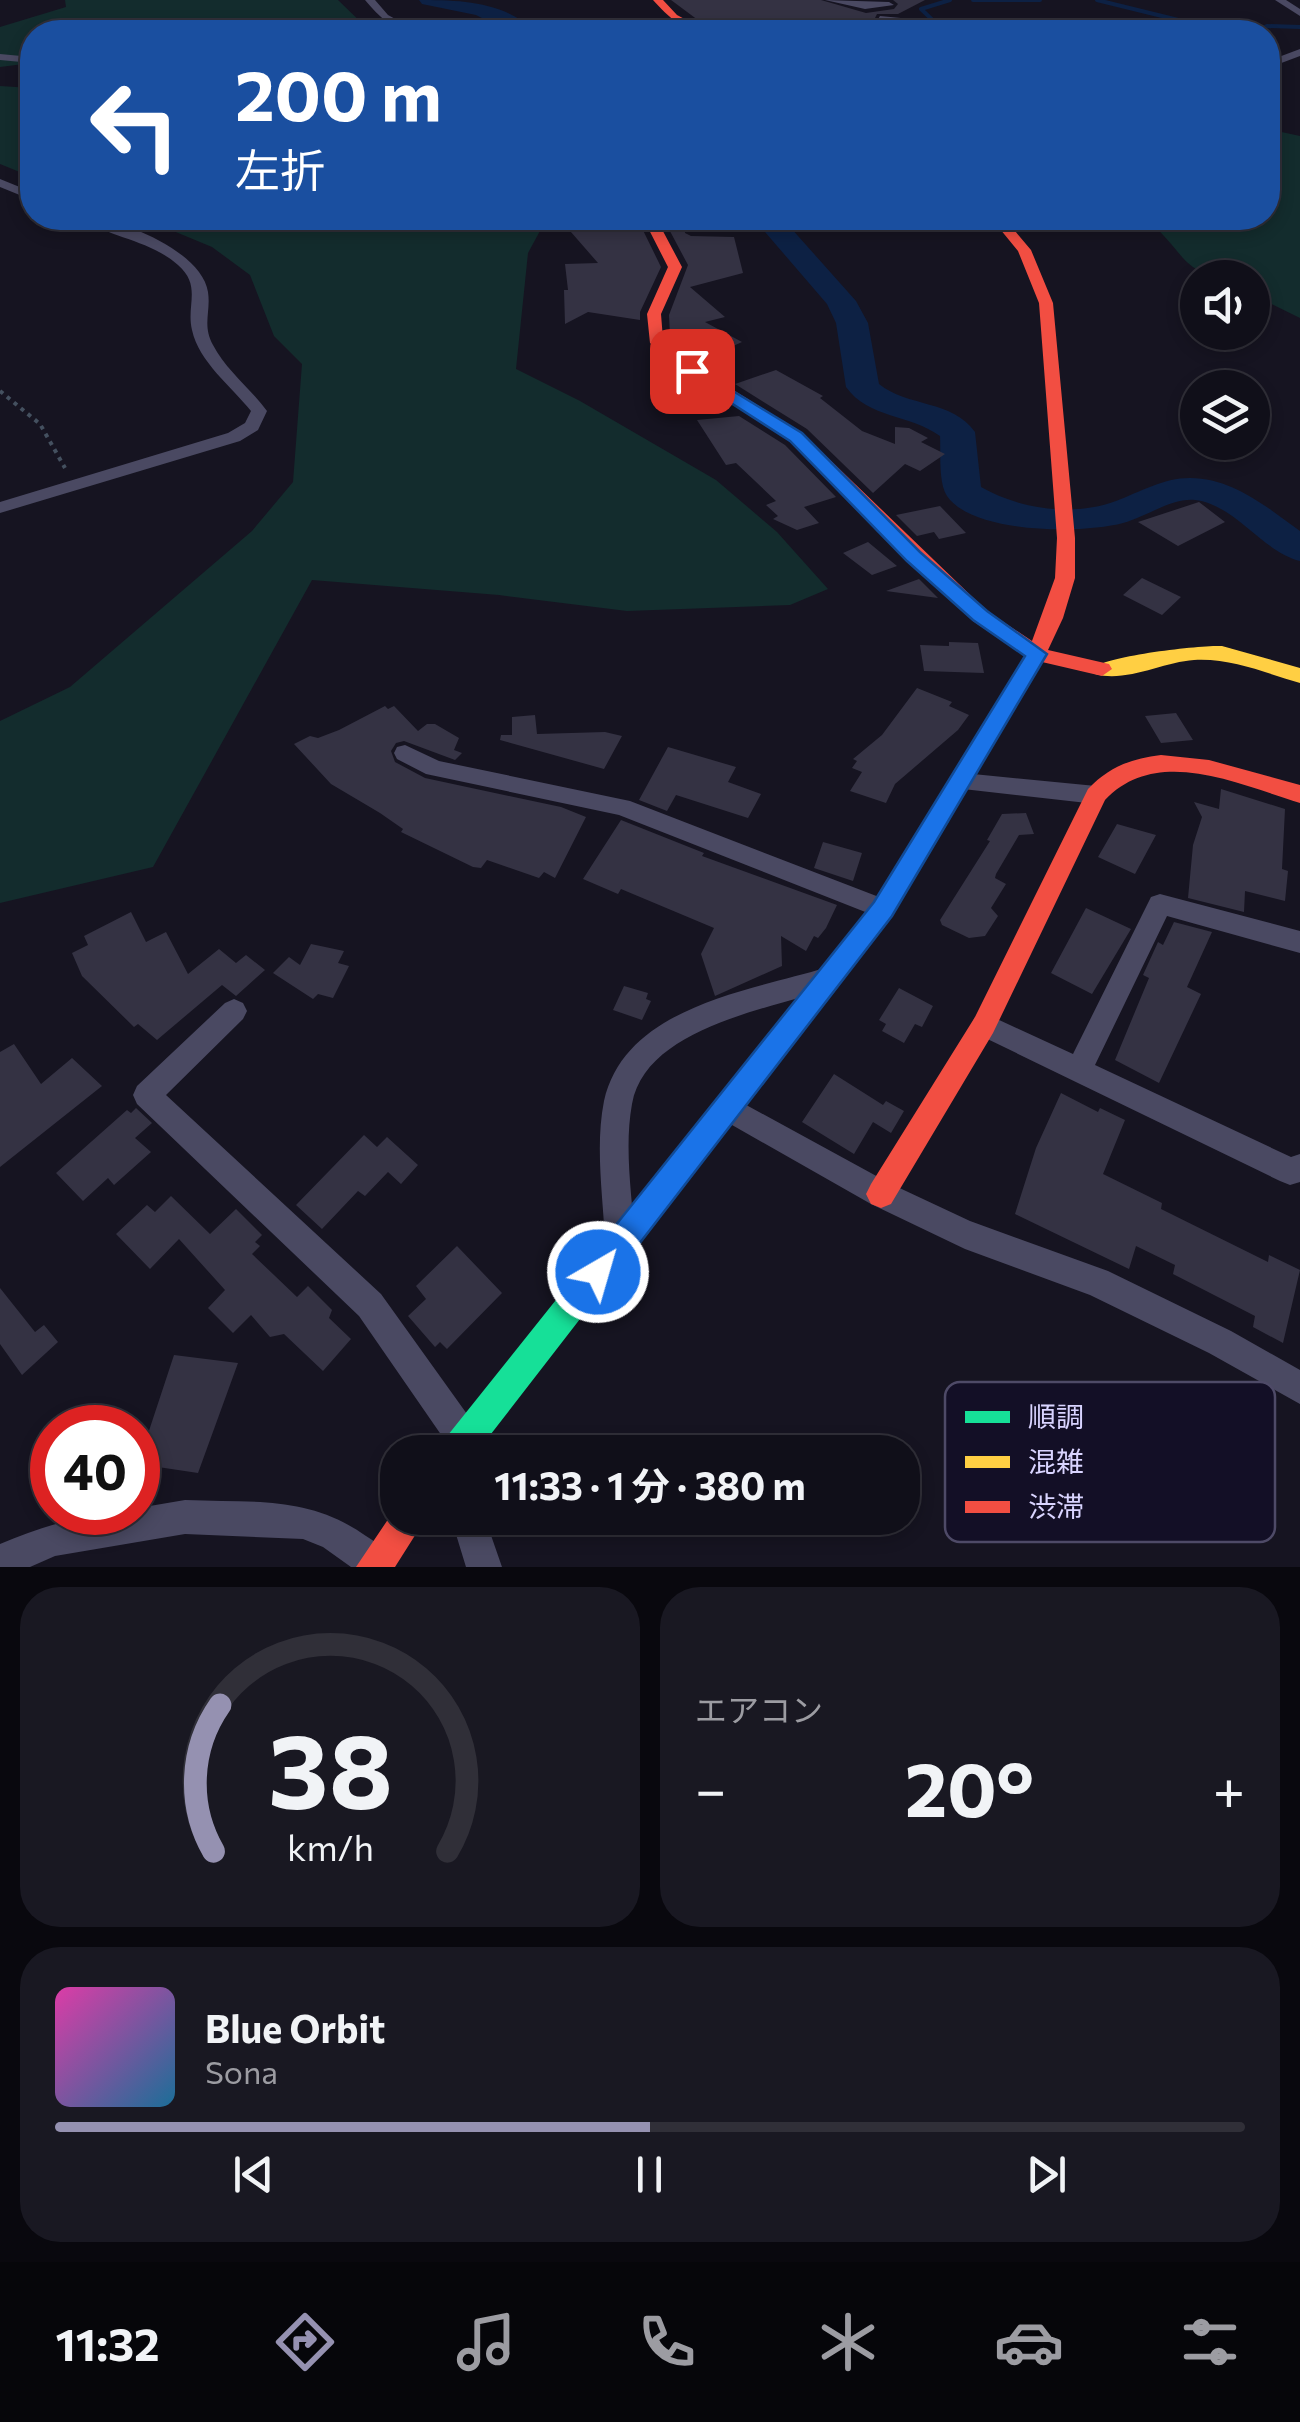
<!DOCTYPE html>
<html lang="ja">
<head>
<meta charset="utf-8">
<style>
	:root { --surface:#100f19; --page:#191822; --text:#f1f3f6; --muted:#9c9ca2; --line:#302f38; --accent:#9591b1 }
	body { margin:0; font-family:Commissioner,"Noto Sans JP",sans-serif; background:var(--page); color:var(--text); height:100vh; display:flex; flex-direction:column; font-size:38px; white-space:nowrap }
	* { box-sizing:border-box; margin:0 }
	p { font-size:32px; color:var(--muted) }
	.icon { flex:none; width:55px; height:55px; fill:none; stroke:currentColor; stroke-width:2; stroke-linecap:round; stroke-linejoin:round }
	.map { position:relative; height:1567px; overflow:hidden }
	.panel { display:flex; flex-direction:column; gap:20px; padding:20px; background:#09080e; flex:1 }
	.panel>* { flex:none }
	.hud { position:absolute; left:20px; top:20px; width:1260px; height:210px; border-radius:40px; box-shadow:0 5px 15px #0003,0 0 0 2px var(--line); background:#1a4fa0; color:#fff; overflow:hidden }
	.tools { position:absolute; left:1180px; top:260px; display:grid; gap:20px }
	.tools a { display:grid; place-items:center; width:90px; height:90px; border-radius:50%; background:var(--surface); box-shadow:0 5px 15px #0003,0 0 0 2px var(--line); font-size:50px }
	.speed { position:absolute; left:30px; top:1405px; display:flex; gap:20px; font-size:50px; font-weight:700; text-align:center }
	.speed>* { display:grid; place-content:center; width:130px; height:130px; border-radius:50%; background:var(--surface); box-shadow:0 5px 15px #0003,0 0 0 2px var(--line); line-height:1 }
	.speed .limit { border:15px solid #d22; background:#fff; color:#111 }
	.pin { position:absolute; display:grid; place-items:center; width:85px; height:85px; color:#fff; margin:-42px; border-radius:20px; box-shadow:0 5px 15px #0006 }
	.me { position:absolute; width:110px; margin:-55px; rotate:38deg; stroke-linejoin:round; filter:drop-shadow(0 0 8px #0008) }
	.turn { display:flex; align-items:center; gap:35px; height:210px; padding:0 50px; font-size:45px }
	.turn .icon { width:130px; height:130px; stroke-width:2.5 }
	.turn b { display:block; font-size:70px; line-height:85px }
	.big { font-size:75px; font-weight:700; line-height:1.1 }
	.panel .card { flex:1; display:flex; flex-direction:column; justify-content:center; gap:15px; min-width:0; padding:0 35px; border-radius:40px; background:var(--page) }
	.panel .dial { align-items:center; gap:0 }
	.dial svg { height:260px; overflow:visible; fill:none; stroke:var(--line); stroke-width:7; stroke-linecap:round; text-anchor:middle }
	.dial text { fill:var(--text); stroke:none }
	.song { display:flex; align-items:center; gap:30px }
	.cover { width:120px; height:120px; border-radius:15px; background:linear-gradient(135deg,hsl(320 70% 55%),hsl(200 70% 35%)) }
	.played { height:10px; border-radius:5px; background:linear-gradient(90deg,var(--accent) 50%,var(--line) 50%) }
	.keys { display:flex; justify-content:space-around; direction:ltr }
	.heat { display:flex; justify-content:space-between; align-items:center; font-size:55px; direction:ltr }
	.panel .tiles { flex:1; display:grid; gap:20px; grid-template-columns:1fr 1fr }
	.card:last-child { grid-column:span 2 }
	.trip { position:absolute; left:380px; top:1435px; width:540px; height:100px; border-radius:40px; background:var(--surface); box-shadow:0 5px 15px #0003,0 0 0 2px var(--line); font-weight:700; line-height:100px; text-align:center }
	.menu { display:flex; height:160px; justify-content:space-around; align-items:center; background:#06060a; color:var(--muted) }
	.menu .icon { width:70px; height:70px }
	.menu .current { color:var(--accent) }
	.menu b { font-size:45px; color:var(--text) }
	.map>svg:first-child { display:block }
	.green { fill:#132c2d }
	.lines { fill:none; stroke-linecap:round; stroke-linejoin:round }
	.stream { stroke:#0d2144; stroke-width:4 }
	.river { fill:#0d2144; fill-rule:evenodd }
	.building { fill:#343243 }
	.path { stroke:#44505f; stroke-width:4; stroke-dasharray:4 5; stroke-linecap:butt }
	.street { fill:#4a4962; fill-rule:evenodd }
	.fast { fill:#16e098; fill-rule:evenodd }
	.slow { fill:#ffcf43; fill-rule:evenodd }
	.jam { fill:#f24e42; fill-rule:evenodd }
	.route { fill:#1a73e8; stroke:#114b97; stroke-width:2.5 }
	.key { fill:#130f26; stroke:#4e4a67; stroke-width:2.5 }
	.key-label { font-size:28px; fill:#d9d4ff }
</style>
</head>
<body>
<div class="map">
<svg width="1300" height="1567" viewBox="0 0 1300 1567">
	<rect width="100%" height="100%" fill="#161421"/>
	<path class="green" d="M 65,0 L 338,0 L 371,32 L 32,32 L 32,63 L 0,67 L 0,27 L 66,7 Z
		M 0,86 L 32,88 L 32,177 L 0,164 Z
		M 1268,129 L 1300,136 L 1300,318 L 1253,295 L 1252,278 C 1176,278 1194,259 1145,218 L 1268,218 Z
		M 142,218 L 547,218 L 528,253 L 516,369 L 580,401 L 716,480 L 777,532 L 828,589 L 790,605 L 627,611 L 499,595 L 312,580 L 153,867 L 0,903 L 0,721 L 70,687 L 252,531 L 293,482 L 302,364 L 274,336 L 250,275 L 212,247 Z"/>
	<g class="lines">
		<path class="stream" d="M 973,0 L 1040,0
			M 1097,0 L 1227,32
			M 945,32 L 921,9 L 950,0
			M 1253,32 L 1267,26 L 1300,27"/>
		<path class="river" d="M 419,0 C 459,0 505,1 535,32 L 509,32 L 476,15 L 422,4 Z
			M 753,218 L 782,218 L 856,301 L 868,323 L 879,384 C 907,407 953,400 975,432 L 981,487 C 1019,509 1074,517 1116,501 C 1140,492 1163,478 1190,478 C 1232,478 1267,507 1300,531 L 1300,561 C 1261,551 1236,505 1195,500 C 1171,498 1146,517 1123,523 C 1083,534 973,534 947,496 C 938,482 941,452 940,436 C 910,414 869,419 846,387 L 836,323 L 827,304 Z"/>
	</g>
	<path class="building" d="M 671,0 L 821,0 L 866,13 L 894,9 L 898,4 L 893,0 L 925,0 L 898,14 L 877,14 L 873,22 L 877,25 L 861,32 L 714,32 Z
		M 566,218 L 637,218 L 661,267 L 640,312 L 640,320 L 588,312 L 565,324 L 564,290 L 568,290 L 565,264 L 598,263 L 564,224 L 570,223 Z
		M 663,218 L 684,218 L 685,233 L 691,236 L 734,237 L 743,273 L 690,287 L 725,317 L 705,322 L 742,342 L 700,361 L 670,336 L 669,315 L 688,265 Z
		M 776,370 L 823,396 L 820,398 L 862,431 L 895,444 L 895,427 L 909,428 L 928,438 L 921,442 L 945,454 L 920,471 L 905,464 L 873,493 L 807,429 L 735,384 Z
		M 739,416 L 785,445 L 836,497 L 804,507 L 819,523 L 797,530 L 773,519 L 778,516 L 766,505 L 776,501 L 736,463 L 726,465 L 697,420 Z
		M 1199,502 L 1225,522 L 1178,546 L 1138,522 Z
		M 940,506 L 966,533 L 939,539 L 934,532 L 917,536 L 896,515 Z
		M 868,542 L 897,566 L 872,575 L 843,553 Z
		M 1142,578 L 1181,597 L 1162,615 L 1123,595 Z
		M 919,579 L 938,598 L 886,591 Z
		M 949,642 L 978,643 L 984,673 L 924,671 L 920,645 L 949,646 Z
		M 917,688 L 952,702 L 949,706 L 969,715 L 958,730 L 895,784 L 886,803 L 850,791 L 862,772 L 852,768 L 857,761 L 853,759 L 882,735 Z
		M 385,706 L 388,709 L 394,706 L 418,731 L 427,724 L 435,724 L 459,738 L 454,750 L 462,753 L 455,760 L 404,741 L 396,743 L 391,751 L 395,762 L 425,778 L 561,807 L 586,817 L 555,878 L 544,872 L 539,878 L 487,860 L 481,868 L 473,867 L 401,832 L 403,829 L 380,813 L 331,784 L 294,744 L 310,736 L 318,738 L 339,730 Z
		M 1176,713 L 1193,740 L 1161,743 L 1145,716 Z
		M 535,715 L 537,734 L 605,732 L 622,736 L 604,769 L 500,740 L 501,735 L 512,735 L 512,717 Z
		M 668,747 L 736,767 L 728,782 L 761,794 L 748,818 L 676,795 L 667,811 L 639,800 Z
		M 1221,789 L 1285,809 L 1282,869 L 1288,871 L 1285,901 L 1245,891 L 1244,912 L 1188,898 L 1193,845 L 1202,817 L 1194,802 L 1219,809 Z
		M 1026,813 L 1034,834 L 1019,835 L 996,874 L 995,878 L 1006,884 L 991,908 L 998,916 L 985,936 L 969,938 L 942,925 L 940,920 L 990,841 L 987,840 L 1002,814 Z
		M 621,820 L 704,853 L 702,856 L 837,905 L 826,928 L 818,938 L 814,936 L 806,951 L 781,936 L 782,966 L 715,996 L 701,954 L 714,928 L 621,889 L 618,894 L 583,879 Z
		M 1117,824 L 1156,835 L 1135,874 L 1098,857 Z
		M 823,842 L 862,853 L 853,881 L 814,868 Z
		M 1086,908 L 1131,929 L 1092,994 L 1051,973 Z
		M 131,912 L 146,942 L 166,932 L 188,974 L 219,949 L 236,963 L 246,955 L 265,970 L 236,996 L 222,985 L 157,1040 L 138,1024 L 134,1027 L 82,976 L 72,953 L 88,945 L 84,936 Z
		M 1174,922 L 1212,932 L 1187,987 L 1201,994 L 1159,1083 L 1115,1060 L 1149,978 L 1143,975 L 1158,942 L 1163,945 Z
		M 311,944 L 344,951 L 338,963 L 349,966 L 333,998 L 318,994 L 313,999 L 273,973 L 289,957 L 300,965 Z
		M 624,986 L 648,993 L 646,999 L 651,1001 L 642,1020 L 613,1010 Z
		M 899,988 L 933,1006 L 922,1027 L 915,1024 L 904,1043 L 882,1031 L 886,1024 L 879,1020 Z
		M 14,1044 L 41,1084 L 72,1058 L 102,1086 L 0,1167 L 0,1052 Z
		M 834,1074 L 883,1105 L 886,1101 L 904,1111 L 891,1133 L 873,1122 L 854,1154 L 802,1122 Z
		M 1061,1093 L 1098,1112 L 1100,1108 L 1125,1120 L 1103,1174 L 1162,1203 L 1161,1209 L 1268,1262 L 1269,1255 L 1300,1270 L 1283,1343 L 1253,1327 L 1255,1316 L 1173,1274 L 1175,1265 L 1136,1246 L 1129,1269 L 1015,1214 L 1036,1148 Z
		M 136,1108 L 152,1123 L 135,1138 L 151,1152 L 114,1185 L 108,1178 L 83,1201 L 56,1173 L 127,1110 L 131,1113 Z
		M 364,1135 L 377,1147 L 387,1137 L 418,1165 L 401,1184 L 388,1172 L 365,1196 L 358,1191 L 322,1229 L 296,1205 Z
		M 171,1196 L 210,1234 L 236,1209 L 262,1235 L 255,1242 L 260,1246 L 252,1254 L 297,1297 L 308,1286 L 332,1310 L 329,1318 L 351,1339 L 323,1371 L 284,1334 L 270,1337 L 251,1315 L 233,1333 L 208,1308 L 225,1290 L 179,1239 L 150,1269 L 116,1234 L 147,1205 L 155,1212 Z
		M 457,1246 L 502,1293 L 447,1349 L 440,1342 L 435,1347 L 408,1316 L 426,1299 L 416,1286 Z
		M 0,1288 L 35,1332 L 44,1325 L 58,1342 L 22,1375 L 0,1344 Z
		M 174,1355 L 238,1363 L 198,1473 L 138,1464 Z"/>
	<g class="lines">
		<path class="path" d="M 0,391 L 40,424 L 65,468"/>
		<path class="street" d="M 365,0 L 375,0 L 388,15 L 419,32 C 396,33 379,17 365,0 Z
			M 825,0 L 889,2 L 894,5 L 865,9 Z
			M 1275,0 L 1286,0 L 1300,9 L 1300,16 Z
			M 880,16 L 1015,29 L 1020,32 L 989,32 L 877,21 Z
			M 1300,49 L 1300,56 L 1268,68 L 1268,61 Z
			M 0,54 L 32,57 L 32,63 L 0,60 Z
			M 0,179 L 32,192 L 32,200 L 0,187 Z
			M 81,218 C 118,216 202,251 208,292 C 211,312 202,325 213,345 C 226,370 250,388 267,411 L 258,430 L 240,441 L 0,513 L 0,502 L 228,433 L 245,423 L 251,411 C 231,386 199,362 192,330 C 186,305 202,286 178,265 C 150,240 110,238 81,218 Z
			M 405,745 L 439,761 L 630,801 L 892,902 L 895,909 L 892,916 L 883,919 L 619,815 L 426,774 L 397,759 L 394,753 L 397,747 Z
			M 963,773 L 1096,786 L 1104,789 L 1107,795 L 1104,801 L 1096,804 L 963,789 L 952,781 Z
			M 1160,894 L 1300,931 L 1300,953 L 1167,916 L 1095,1065 L 1291,1157 L 1300,1154 L 1300,1182 L 1290,1185 L 1280,1181 L 975,1033 L 971,1025 L 975,1017 L 984,1013 L 1073,1054 L 1151,897 Z
			M 825,968 L 834,971 L 838,979 L 834,987 C 773,1009 646,1026 632,1104 C 624,1148 632,1196 635,1241 L 631,1252 L 620,1256 L 609,1252 L 605,1241 C 603,1196 595,1146 604,1101 C 625,1007 748,991 825,968 Z
			M 234,999 L 243,1003 L 247,1011 L 243,1019 L 166,1095 L 381,1294 L 477,1428 L 482,1440 L 477,1452 L 453,1452 L 359,1316 L 137,1104 L 133,1095 L 137,1086 L 225,1003 Z
			M 728,1095 L 891,1184 L 970,1221 L 1108,1271 L 1231,1331 L 1300,1370 L 1300,1404 L 1209,1353 L 1090,1295 L 965,1249 L 871,1204 L 718,1117 L 714,1108 L 718,1099 Z
			M 185,1500 C 253,1503 308,1495 366,1536 C 379,1544 387,1549 393,1563 L 391,1567 L 351,1567 L 323,1547 L 303,1539 L 185,1534 L 55,1556 L 30,1567 L 0,1567 L 0,1544 C 46,1525 87,1512 138,1512 L 138,1508 Z
			M 451,1518 L 485,1518 L 502,1567 L 466,1567 Z"/>
		<path class="fast" d="M 937,812 L 945,815 L 949,821 L 892,916 L 477,1452 L 439,1452 L 444,1440 L 874,902 L 929,815 Z"/>
		<path class="slow" d="M 1222,646 L 1300,668 L 1300,683 C 1264,673 1233,658 1194,660 C 1163,662 1126,683 1095,674 L 1092,669 C 1103,656 1200,645 1222,646 Z"/>
		<path class="jam" d="M 653,0 L 663,0 L 677,15 L 709,32 C 686,33 668,17 653,0 Z
			M 643,218 L 656,218 L 682,267 L 661,314 L 663,339 L 698,368 L 802,433 L 987,611 L 1032,641 L 1055,578 L 1057,538 L 1039,303 L 1018,251 L 991,218 L 1004,218 L 1031,250 L 1053,303 L 1075,538 L 1075,578 L 1063,618 L 1048,650 L 1109,664 L 1112,669 L 1102,676 L 1042,662 L 945,827 L 929,827 L 925,821 L 1025,656 L 973,621 L 790,441 L 686,374 L 650,343 L 647,314 L 668,267 Z
			M 1161,755 L 1209,760 L 1300,785 L 1300,803 C 1238,784 1157,745 1105,800 L 993,1033 L 891,1204 L 881,1208 L 871,1204 L 866,1194 L 871,1184 L 975,1017 L 1088,789 C 1109,767 1130,759 1161,755 Z
			M 397,1506 L 398,1518 L 426,1518 L 395,1567 L 356,1567 Z"/>
	</g>
	<path class="route" d="M 692,366 L 802,433 L 920,552 L 987,611 L 1047,654 L 892,916 L 609,1283 L 598,1287 L 587,1283 L 583,1272 L 587,1261 L 874,902 L 1025,656 L 973,620 L 907,561 L 790,441 L 686,374 L 686,367 Z"/>
	<rect x="945" y="1382" width="330" height="160" rx="15" class="key"/>
	<rect x="965" y="1411" width="45" height="12" fill="#16e098"/>
	<rect x="965" y="1456" width="45" height="12" fill="#ffcf43"/>
	<rect x="965" y="1501" width="45" height="12" fill="#f24e42"/>
	<g class="key-label">
		<text x="1028" y="1427">順調</text>
		<text x="1028" y="1472">混雑</text>
		<text x="1028" y="1517">渋滞</text>
	</g>
</svg>
<div class="tools">
<a><svg class="icon" aria-label="sound" viewBox="0 0 24 24"><path d="M4 9h4l5-4v14l-5-4H4zM17 9q2 3 0 6"/></svg></a>
<a><svg class="icon" aria-label="layers" viewBox="0 0 24 24"><path d="M12 4l9 5-9 5-9-5zM3 14l9 5 9-5"/></svg></a>
</div>
<div class="speed"><div class="limit">40</div></div>
<div class="pin" style="left:692px;top:371px;background:#d93025"><svg class="icon" aria-label="arrive" viewBox="0 0 24 24"><path d="M6 21V4h12l-3 4 3 4H6"/></svg></div>
<svg class="me" style="left:598px;top:1272px" viewBox="-20 -20 40 40"><circle r="17" fill="#1a73e8" stroke="#fff" stroke-width="3"/><path d="M0-11L8 9 0 5-8 9z" fill="#fff"/></svg>
<div class="trip">11:33 · 1 分 · 380 m</div>
<div class="hud">
<div class="turn"><svg class="icon" aria-label="left" viewBox="0 0 24 24"><path d="M17 20v-9H6M10 6l-5 5 5 5"/></svg><div><b>200 m</b>左折</div></div>
</div>
</div>
<section class="panel">
<div class="tiles">
<div class="card dial"><svg viewBox="0 0 100 80">
<path d="M14 69A42 42 0 1 1 86 69"/>
<path d="M14 69A42 42 0 0 1 16 24" stroke="#9591b1"/>
<text x="50" y="56" font-size="32" font-weight="700">38</text>
<text x="50" y="72" font-size="11">km/h</text>
</svg></div>
<div class="card"><p>エアコン</p>
<div class="heat"><a>−</a><b class="big">20°</b><a>+</a></div>
</div>
<div class="card">
<div class="song"><i class="cover"></i><div><b>Blue Orbit</b><p>Sona</p></div></div>
<div class="played"></div>
<div class="keys"><svg class="icon" aria-label="previous" viewBox="0 0 24 24"><path d="M18 5L8 12l10 7zM5 5v14"/></svg><svg class="icon" aria-label="pause" viewBox="0 0 24 24"><path d="M8 5v14M16 5v14"/></svg><svg class="icon" aria-label="next" viewBox="0 0 24 24"><path d="M6 5l10 7-10 7zM19 5v14"/></svg></div>
</div>
</div>
</section>
<nav class="menu">
<b>11:32</b>
<svg class="icon current" aria-label="directions" viewBox="0 0 24 24"><path d="M12 3l9 9-9 9-9-9zM9 14v-3h6M13 9l2 2-2 2"/></svg>
<svg class="icon" aria-label="music" viewBox="0 0 24 24"><path d="M9 18V5l10-2v13"/><circle cx="6" cy="18" r="3"/><circle cx="16" cy="16" r="3"/></svg>
<svg class="icon" aria-label="phone" viewBox="0 0 24 24"><path d="M5 4h4l2 5-3 2q2 4 5 5l2-3 5 2v4C11 20 4 13 5 4z"/></svg>
<svg class="icon" aria-label="climate" viewBox="0 0 24 24"><path d="M12 3v18M4 7l16 10M4 17L20 7"/></svg>
<svg class="icon" aria-label="car" viewBox="0 0 24 24"><path d="M5 17H2v-5l4-1 3-4h7l3 4 3 1v5h-3M9 17h6M6 11h13"/><circle cx="7" cy="17" r="2"/><circle cx="17" cy="17" r="2"/></svg>
<svg class="icon" aria-label="filters" viewBox="0 0 24 24"><path d="M4 7h16M4 17h16"/><circle cx="9" cy="7" r="2"/><circle cx="15" cy="17" r="2"/></svg>
</nav>
</body>
</html>
